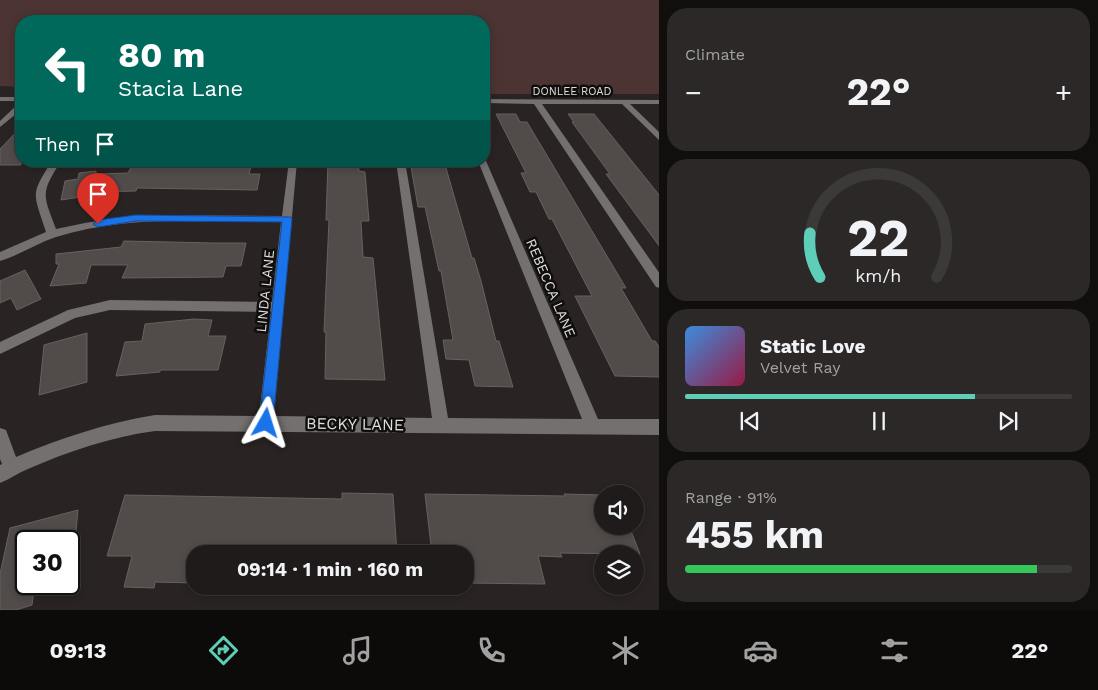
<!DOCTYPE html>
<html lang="en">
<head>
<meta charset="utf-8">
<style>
	:root { --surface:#1f1b1a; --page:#2c2827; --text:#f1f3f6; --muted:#a1a1a2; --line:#3c3939; --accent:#5eceb8 }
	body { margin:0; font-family:"Work Sans",sans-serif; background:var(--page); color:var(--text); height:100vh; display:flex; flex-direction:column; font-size:19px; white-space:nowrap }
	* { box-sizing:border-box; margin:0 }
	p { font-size:16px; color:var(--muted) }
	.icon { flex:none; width:28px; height:28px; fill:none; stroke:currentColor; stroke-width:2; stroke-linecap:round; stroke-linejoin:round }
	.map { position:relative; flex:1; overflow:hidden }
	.sheet { display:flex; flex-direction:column; gap:8px; padding:8px; background:#110f0e; width:439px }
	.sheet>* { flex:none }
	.top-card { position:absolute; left:15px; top:15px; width:475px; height:152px; border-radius:20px; box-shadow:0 2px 8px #0003,0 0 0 1px var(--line); background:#00695c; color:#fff; overflow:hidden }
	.fabs { position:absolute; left:594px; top:485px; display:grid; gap:10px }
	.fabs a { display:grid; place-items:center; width:50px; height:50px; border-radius:50%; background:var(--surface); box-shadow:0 2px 8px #0003,0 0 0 1px var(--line); font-size:25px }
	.speed { position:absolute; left:15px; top:530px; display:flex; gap:10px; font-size:25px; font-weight:700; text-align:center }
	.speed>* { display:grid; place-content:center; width:65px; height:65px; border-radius:50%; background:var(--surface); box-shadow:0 2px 8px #0003,0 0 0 1px var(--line); line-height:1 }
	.speed .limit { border:2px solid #111; border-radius:8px; background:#fff; color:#111 }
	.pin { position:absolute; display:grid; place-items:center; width:42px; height:42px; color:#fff; margin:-51px -21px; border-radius:50% 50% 50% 0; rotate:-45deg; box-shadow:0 0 5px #0007 }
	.pin .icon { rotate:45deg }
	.me { position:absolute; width:55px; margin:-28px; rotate:6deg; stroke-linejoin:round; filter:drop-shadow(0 0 4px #0008) }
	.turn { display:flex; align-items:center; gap:18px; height:105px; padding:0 20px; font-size:22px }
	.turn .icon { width:65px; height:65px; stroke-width:2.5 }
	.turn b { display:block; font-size:35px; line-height:42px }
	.then { display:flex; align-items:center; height:48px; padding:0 20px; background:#0003; gap:10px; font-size:19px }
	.big { font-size:38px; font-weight:700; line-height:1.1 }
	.sheet .card { flex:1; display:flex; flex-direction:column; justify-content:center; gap:8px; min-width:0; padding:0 18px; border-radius:20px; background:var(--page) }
	.sheet .dial { align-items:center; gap:0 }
	.dial svg { height:130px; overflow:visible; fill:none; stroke:var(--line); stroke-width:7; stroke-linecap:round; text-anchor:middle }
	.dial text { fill:var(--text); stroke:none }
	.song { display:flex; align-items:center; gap:15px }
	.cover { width:60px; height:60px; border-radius:8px; background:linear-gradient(135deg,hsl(210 70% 55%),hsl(340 70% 35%)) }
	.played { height:5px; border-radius:2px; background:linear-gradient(90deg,var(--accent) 75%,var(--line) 75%) }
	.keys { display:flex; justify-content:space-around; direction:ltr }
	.heat { display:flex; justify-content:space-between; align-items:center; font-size:28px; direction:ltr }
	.charge { height:8px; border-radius:4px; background:linear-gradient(90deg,#34c759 91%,var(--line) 0) }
	.trip { position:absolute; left:186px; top:545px; width:288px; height:50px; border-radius:20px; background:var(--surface); box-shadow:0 2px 8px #0003,0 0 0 1px var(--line); font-weight:700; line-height:50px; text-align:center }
	.tabs { display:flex; height:80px; justify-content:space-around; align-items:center; background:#0c0b0a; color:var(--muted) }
	.tabs .icon { width:35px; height:35px }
	.tabs .selected { color:var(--accent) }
	.tabs b { font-size:22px; color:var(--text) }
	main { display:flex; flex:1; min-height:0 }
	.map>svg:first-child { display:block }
	.green { fill:#4b3431 }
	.building { fill:#514b4a; stroke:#676160 }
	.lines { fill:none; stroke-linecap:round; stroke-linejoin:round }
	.minor { fill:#73706f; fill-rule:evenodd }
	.route { fill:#1a73e8; stroke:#114b97 }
	.labels { text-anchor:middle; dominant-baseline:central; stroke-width:5; stroke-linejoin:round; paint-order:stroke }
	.far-street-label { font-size:11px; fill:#e0dddc; stroke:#100d0d }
	.street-label { font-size:14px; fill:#e0dddc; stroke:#100d0d }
	.near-street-label { font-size:16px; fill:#e0dddc; stroke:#100d0d }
</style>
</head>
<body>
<main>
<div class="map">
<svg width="660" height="610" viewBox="0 0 660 610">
	<rect width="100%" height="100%" fill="#292423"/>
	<path class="green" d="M 0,0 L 659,0 L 659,94 L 484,94 L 484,21 L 21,21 L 21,87 L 0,86 Z"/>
	<path class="building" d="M 496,114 L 516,114 L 520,122 L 527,122 L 626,288 L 621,288 L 652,341 L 655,341 L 660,348 L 660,377 L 615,376 L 575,296 L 592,296 L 552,219 L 549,219 L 536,192 L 530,192 L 521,173 L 526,173 Z
		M 568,114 L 594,114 L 660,196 L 660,247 L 606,174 L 610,174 L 572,122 L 574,122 Z
		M 21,127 L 21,165 L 0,165 L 0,149 Z
		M 328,161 L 358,161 L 359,171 L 365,172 L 369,221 L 361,221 L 363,257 L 373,258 L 385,380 L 325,379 L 326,332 L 324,332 L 329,220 L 326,220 Z
		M 410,161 L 444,161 L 472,258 L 474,258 L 481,281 L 496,341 L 499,341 L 513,387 L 475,386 L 469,360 L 446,359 L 443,340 L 453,340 L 441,271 L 439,271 L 425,207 L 418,207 Z
		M 165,166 L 251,166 L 249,174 L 260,174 L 257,190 L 137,188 L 136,191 L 93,192 L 93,195 L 61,200 L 65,181 L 78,179 L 79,173 L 96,171 L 96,174 L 128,173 L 131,167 Z
		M 124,241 L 214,243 L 246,243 L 241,266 L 226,266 L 223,277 L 122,278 L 128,265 L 91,265 L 86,283 L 50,286 L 59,264 L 56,264 L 56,254 L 121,247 Z
		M 25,270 L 41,299 L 17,310 L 11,298 L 0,303 L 0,281 Z
		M 194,319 L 212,320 L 208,336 L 226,336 L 218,370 L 160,370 L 160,372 L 116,376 L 125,342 L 142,341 L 145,324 Z
		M 87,333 L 87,382 L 39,395 L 44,345 Z
		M 342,493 L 393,494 L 397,554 L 195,554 L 195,583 L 155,582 L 154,588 L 124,587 L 132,556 L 107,556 L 125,495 L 342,499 Z
		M 425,494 L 565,496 L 564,494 L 602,495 L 602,526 L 629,526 L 640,554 L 560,553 L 562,557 L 538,556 L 545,584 L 465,583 L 465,554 L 432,554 Z
		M 78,510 L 75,541 L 26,541 L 26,584 L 35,584 L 32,605 L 16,610 L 0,610 L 0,574 L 10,528 Z"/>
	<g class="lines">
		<path class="minor" d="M 0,97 L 21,97 L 21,101 L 0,101 Z
			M 484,99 L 660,100 L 660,104 L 630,104 L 660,133 L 660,141 L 622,104 L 542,104 L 660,274 L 660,288 L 656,287 L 534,104 L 484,103 Z
			M 18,104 L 21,104 L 21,110 L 0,127 L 0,121 Z
			M 484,159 L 486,161 L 598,419 L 660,419 L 660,435 L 155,431 C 111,437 69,451 28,469 C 18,473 10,479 0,483 L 0,465 L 2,464 L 0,459 L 0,428 L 6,430 L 16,457 C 61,438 106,423 155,415 L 259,416 L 271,312 L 110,310 L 75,318 L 0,354 L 0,342 L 68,310 L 110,300 L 272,302 L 281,222 C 207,222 129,214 56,237 C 37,243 20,255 0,261 L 0,252 L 46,232 C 34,194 29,196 52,161 L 61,161 C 40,194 43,194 56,229 L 85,223 L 136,215 L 282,216 L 289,161 L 297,161 L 274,416 L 432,418 L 396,161 L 405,161 L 448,418 L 582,419 L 478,161 L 484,161 Z"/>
	</g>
	<path class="route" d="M 136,215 L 291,217 L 292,219 L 273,423 L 271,428 L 266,430 L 261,428 L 259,423 L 282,222 L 136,221 L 98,227 L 93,224 L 98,220 Z"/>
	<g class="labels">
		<g class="far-street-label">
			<text x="572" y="91">DONLEE ROAD</text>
		</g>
		<g class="street-label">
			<text transform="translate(551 288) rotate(67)">REBECCA LANE</text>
			<text transform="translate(265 291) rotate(-84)">LINDA LANE</text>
		</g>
		<g class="near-street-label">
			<text transform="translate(355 424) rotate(1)">BECKY LANE</text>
		</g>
	</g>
</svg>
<div class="fabs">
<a><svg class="icon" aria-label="sound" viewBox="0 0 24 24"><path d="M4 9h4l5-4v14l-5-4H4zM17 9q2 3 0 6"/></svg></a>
<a><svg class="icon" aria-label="layers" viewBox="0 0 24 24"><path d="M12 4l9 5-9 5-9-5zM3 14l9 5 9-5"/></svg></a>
</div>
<div class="speed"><div class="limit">30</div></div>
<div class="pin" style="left:98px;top:224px;background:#d93025"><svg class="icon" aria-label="arrive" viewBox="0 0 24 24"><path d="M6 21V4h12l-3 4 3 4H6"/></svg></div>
<svg class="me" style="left:266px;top:423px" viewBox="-20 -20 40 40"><path d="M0-17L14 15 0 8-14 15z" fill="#1a73e8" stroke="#fff" stroke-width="4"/></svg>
<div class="trip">09:14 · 1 min · 160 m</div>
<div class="top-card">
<div class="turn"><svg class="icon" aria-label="left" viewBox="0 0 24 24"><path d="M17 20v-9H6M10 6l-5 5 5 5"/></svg><div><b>80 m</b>Stacia Lane</div></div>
<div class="then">Then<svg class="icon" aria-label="arrive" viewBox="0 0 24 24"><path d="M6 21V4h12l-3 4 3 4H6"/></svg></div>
</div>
</div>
<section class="sheet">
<div class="card"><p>Climate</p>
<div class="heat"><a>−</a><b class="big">22°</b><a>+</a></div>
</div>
<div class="card dial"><svg viewBox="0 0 100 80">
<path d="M14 69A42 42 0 1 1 86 69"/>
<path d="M14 69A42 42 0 0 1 8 42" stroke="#5eceb8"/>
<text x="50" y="56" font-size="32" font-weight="700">22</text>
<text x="50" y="72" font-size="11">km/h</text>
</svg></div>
<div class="card">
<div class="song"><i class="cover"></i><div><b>Static Love</b><p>Velvet Ray</p></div></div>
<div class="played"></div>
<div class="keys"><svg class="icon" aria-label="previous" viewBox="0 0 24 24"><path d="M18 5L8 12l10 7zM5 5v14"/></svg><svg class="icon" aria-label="pause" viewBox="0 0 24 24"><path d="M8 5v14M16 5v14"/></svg><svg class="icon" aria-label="next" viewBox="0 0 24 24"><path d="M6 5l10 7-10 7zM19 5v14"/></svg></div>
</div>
<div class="card"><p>Range · 91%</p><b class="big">455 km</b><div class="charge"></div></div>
</section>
</main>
<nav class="tabs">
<b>09:13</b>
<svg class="icon selected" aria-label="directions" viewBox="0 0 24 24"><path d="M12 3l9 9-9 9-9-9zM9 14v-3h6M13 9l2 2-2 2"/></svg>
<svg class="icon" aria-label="music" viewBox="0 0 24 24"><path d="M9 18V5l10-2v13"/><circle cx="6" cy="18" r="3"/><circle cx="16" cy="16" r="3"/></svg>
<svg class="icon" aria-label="phone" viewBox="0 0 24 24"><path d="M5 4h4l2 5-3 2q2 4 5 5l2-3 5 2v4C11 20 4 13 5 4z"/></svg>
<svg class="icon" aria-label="climate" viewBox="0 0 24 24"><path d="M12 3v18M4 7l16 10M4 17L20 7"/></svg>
<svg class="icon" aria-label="car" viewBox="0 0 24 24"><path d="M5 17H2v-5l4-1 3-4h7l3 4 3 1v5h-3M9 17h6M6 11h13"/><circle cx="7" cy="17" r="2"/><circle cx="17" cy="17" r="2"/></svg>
<svg class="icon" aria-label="filters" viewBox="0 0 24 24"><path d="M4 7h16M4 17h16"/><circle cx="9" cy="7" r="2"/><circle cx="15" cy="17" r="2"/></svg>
<b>22°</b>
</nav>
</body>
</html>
